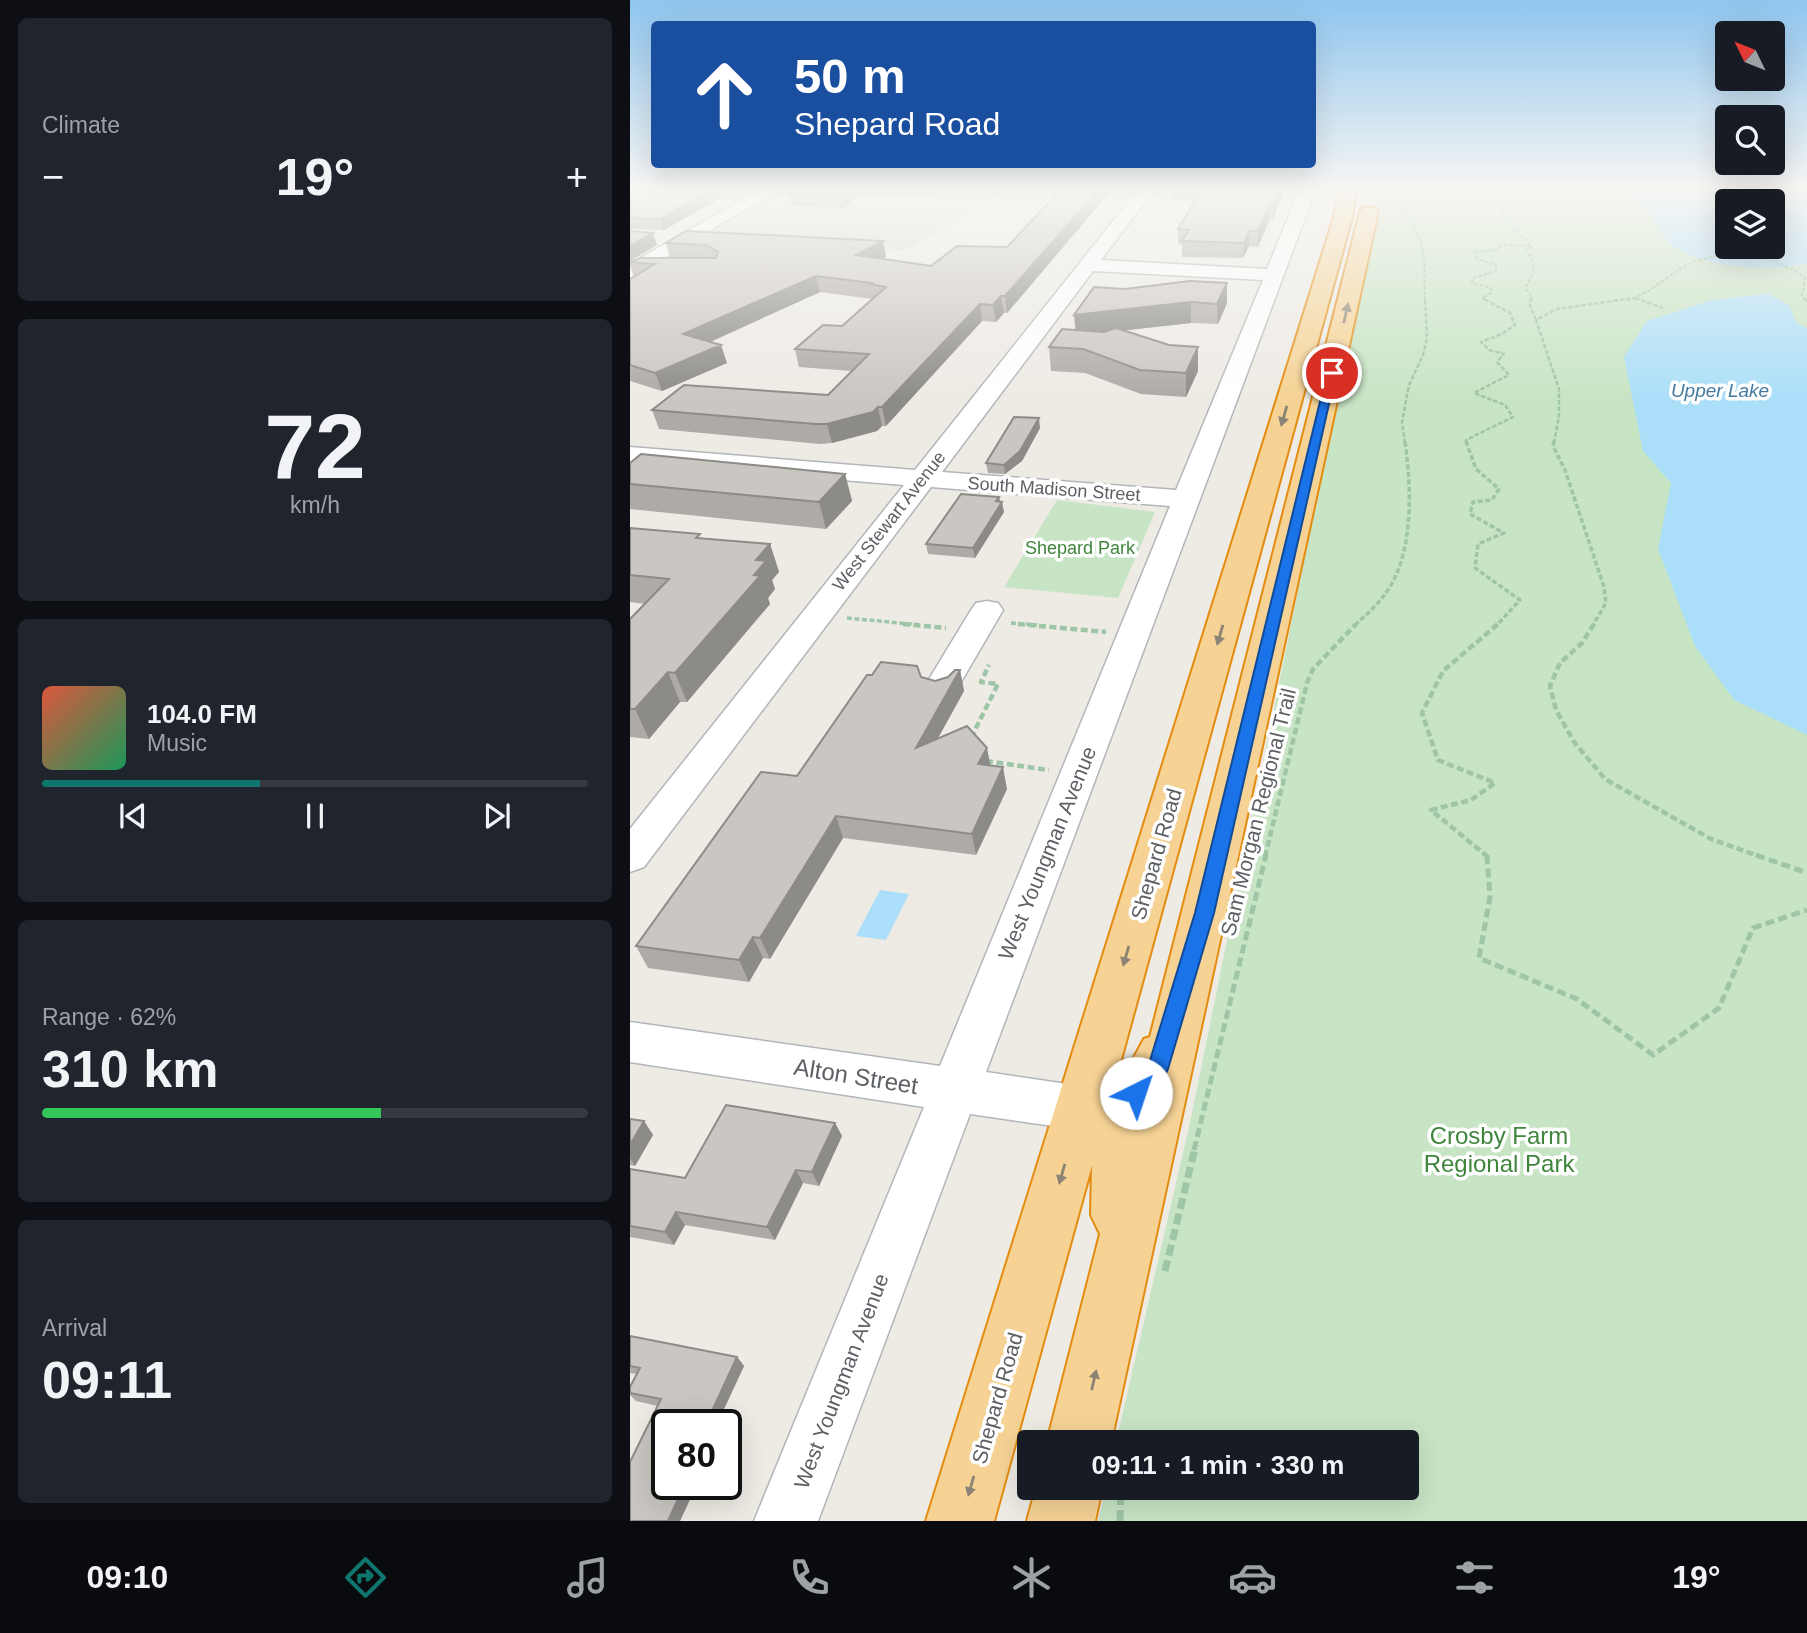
<!DOCTYPE html>
<html lang="en">
<head>
<meta charset="utf-8">
<style>
	:root { --surface:#171b24; --page:#20242c; --text:#f1f3f6; --muted:#9ea1a6; --line:#363941; --accent:#0f766e }
	body { margin:0; font-family:Helvetica,sans-serif; background:var(--page); color:var(--text); height:100vh; display:flex; flex-direction:column; font-size:26px; white-space:nowrap }
	* { box-sizing:border-box; margin:0 }
	p { font-size:23px; color:var(--muted) }
	.icon { flex:none; width:38px; height:38px; fill:none; stroke:currentColor; stroke-width:2; stroke-linecap:round; stroke-linejoin:round }
	.map { position:relative; flex:1; overflow:hidden }
	.panel { display:flex; flex-direction:column; gap:18px; padding:18px; background:#0d0f14; width:630px }
	.panel>* { flex:none }
	.guide { position:absolute; left:21px; top:21px; width:665px; height:147px; border-radius:7px; box-shadow:0 7px 28px #0002; background:#1a4fa0; color:#fff; overflow:hidden }
	.needle { width:46px; rotate:313deg }
	.fabs { position:absolute; left:1085px; top:21px; display:grid; gap:14px }
	.fabs a { display:grid; place-items:center; width:70px; height:70px; border-radius:7px; background:var(--surface); box-shadow:0 7px 28px #0002; font-size:35px }
	.speed { position:absolute; left:21px; top:1409px; display:flex; gap:14px; font-size:35px; font-weight:700; text-align:center }
	.speed>* { display:grid; place-content:center; width:91px; height:91px; border-radius:50%; background:var(--surface); box-shadow:0 7px 28px #0002; line-height:1 }
	.speed .limit { border:4px solid #111; border-radius:10px; background:#fff; color:#111 }
	.pin { position:absolute; display:grid; place-items:center; width:60px; height:60px; color:#fff; margin:-30px; border:4px solid #fff; border-radius:50%; box-shadow:0 2px 7px #0007 }
	.me { position:absolute; width:77px; margin:-38px; rotate:41deg; stroke-linejoin:round; filter:drop-shadow(0 0 5px #0008) }
	.turn { display:flex; align-items:center; gap:24px; height:147px; padding:0 28px; font-size:32px }
	.turn .icon { width:91px; height:91px; stroke-width:2.5 }
	.turn b { display:block; font-size:49px; line-height:60px }
	.big { font-size:52px; font-weight:700; line-height:1.1 }
	.panel .widget { flex:1; display:flex; flex-direction:column; justify-content:center; gap:10px; min-width:0; padding:0 24px; border-radius:10px; background:var(--page) }
	.panel .dial { align-items:center; gap:0 }
	.dial b { font-size:91px; line-height:1 }
	.song { display:flex; align-items:center; gap:21px }
	.cover { width:84px; height:84px; border-radius:10px; background:linear-gradient(135deg,hsl(10 70% 55%),hsl(150 70% 35%)) }
	.played { height:7px; border-radius:4px; background:linear-gradient(90deg,var(--accent) 40%,var(--line) 40%) }
	.keys { display:flex; justify-content:space-around; direction:ltr }
	.heat { display:flex; justify-content:space-between; align-items:center; font-size:38px; direction:ltr }
	.charge { height:10px; border-radius:5px; background:linear-gradient(90deg,#34c759 62%,var(--line) 0) }
	.trip { position:absolute; left:387px; top:1430px; width:402px; height:70px; border-radius:7px; background:var(--surface); box-shadow:0 7px 28px #0002; font-weight:700; line-height:70px; text-align:center }
	.dock { display:flex; height:112px; justify-content:space-around; align-items:center; background:#090b0e; color:var(--muted) }
	.dock .icon { width:49px; height:49px }
	.dock .selected { color:var(--accent) }
	.dock b { font-size:32px; color:var(--text) }
	main { display:flex; flex:1; min-height:0 }
	.map>svg:first-child { display:block }
	.industrial { fill:#dddbd7 }
	.green { fill:#c7e4c4; fill-rule:evenodd }
	.water { fill:#abdff9; fill-rule:evenodd }
	.lines { fill:none; stroke-linecap:round; stroke-linejoin:round }
	.minor-casing { stroke:#b2b6b9; stroke-width:3 }
	.highway-casing { stroke:#e38c10; stroke-width:4 }
	.path-far5 { stroke:#9ec5a5; stroke-width:2; stroke-dasharray:3.5 2; stroke-linecap:butt }
	.path-far4 { stroke:#9ec5a5; stroke-width:2.5; stroke-dasharray:4.5 2; stroke-linecap:butt }
	.path-far3 { stroke:#9ec5a5; stroke-width:3.5; stroke-dasharray:5 2.5; stroke-linecap:butt }
	.path-far2 { stroke:#9ec5a5; stroke-width:4.5; stroke-dasharray:7 3.5; stroke-linecap:butt }
	.path-far1 { stroke:#9ec5a5; stroke-width:5; stroke-dasharray:9 4.5; stroke-linecap:butt }
	.path { stroke:#9ec5a5; stroke-width:7; stroke-dasharray:11 5; stroke-linecap:butt }
	.minor { fill:#fff; fill-rule:evenodd }
	.highway { fill:#f6d395; fill-rule:evenodd }
	.wall { fill:#aeaaa7 }
	.shaded-wall { fill:#8d8b88 }
	.building { fill:#cac6c2; stroke:#8d8b88; stroke-width:2 }
	.oneway { fill:#8b8373 }
	.route { fill:#1a73e8; stroke:#114b97; stroke-width:2 }
	.labels { text-anchor:middle; dominant-baseline:central; stroke-width:7; stroke-linejoin:round; paint-order:stroke }
	.far-street-label { font-size:18px; fill:#5d6165; stroke:#fff }
	.far-park-label { font-size:18px; fill:#40853c; stroke:#fff }
	.far-water-label { font-size:19px; font-style:italic; fill:#457ba2; stroke:#fff }
	.street-label { font-size:21px; fill:#5d6165; stroke:#fff }
	.near-street-label { font-size:24px; fill:#5d6165; stroke:#fff }
	.near-park-label { font-size:24px; fill:#40853c; stroke:#fff }
</style>
</head>
<body>
<main>
<section class="panel">
<div class="widget"><p>Climate</p>
<div class="heat"><a>−</a><b class="big">19°</b><a>+</a></div>
</div>
<div class="widget dial"><b>72</b><p>km/h</p></div>
<div class="widget">
<div class="song"><i class="cover"></i><div><b>104.0 FM</b><p>Music</p></div></div>
<div class="played"></div>
<div class="keys"><svg class="icon" aria-label="previous" viewBox="0 0 24 24"><path d="M18 5L8 12l10 7zM5 5v14"/></svg><svg class="icon" aria-label="pause" viewBox="0 0 24 24"><path d="M8 5v14M16 5v14"/></svg><svg class="icon" aria-label="next" viewBox="0 0 24 24"><path d="M6 5l10 7-10 7zM19 5v14"/></svg></div>
</div>
<div class="widget"><p>Range · 62%</p><b class="big">310 km</b><div class="charge"></div></div>
<div class="widget"><p>Arrival</p><b class="big">09:11</b></div>
</section>
<div class="map">
<svg width="1177" height="1521" viewBox="0 0 1177 1521">
	<rect width="100%" height="100%" fill="#eeebe5"/>
	<path class="industrial" d="M 157,186 L 375,186 L 332,217 L 275,250 L 70,239 Z"/>
	<path class="green" d="M 750,186 L 1177,186 L 1177,1521 L 468,1521 L 476,1488 L 777,1488 L 777,1442 L 486,1442 L 560,1123 ZM 1097,201 L 1143,201 L 1143,247 L 1097,247 Z
		M 427,500 L 525,512 L 488,598 L 374,587 Z"/>
	<path class="water" d="M 988,186 L 1177,186 L 1177,263 C 1142,273 1077,268 1046,248 C 1033,240 1027,221 1017,210 C 1008,201 996,195 988,186 ZM 1097,201 L 1143,201 L 1143,247 L 1097,247 Z
		M 1139,294 L 1160,306 L 1166,323 L 1177,328 L 1177,735 L 1104,700 L 1065,646 L 1028,549 L 1041,483 L 1013,451 L 994,357 L 1017,321 L 1082,300 Z
		M 250,890 L 279,894 L 256,940 L 226,936 Z"/>
	<g class="lines">
		<g class="minor-casing">
			<path id="minor" d="M 136,186 L 154,186 L 0,278 L 0,264 Z
				M 511,186 L 527,186 L 471,260 L 637,269 L 671,186 L 687,186 L 356,1072 L 451,1086 L 469,1092 L 476,1108 L 469,1124 L 451,1130 L 340,1114 L 188,1521 L 124,1521 L 294,1107 L 0,1062 L 0,1022 L 310,1066 L 540,506 L 301,487 L 14,867 L 0,872 L 0,829 L 274,485 L 0,463 L 0,447 L 285,470 ZM 463,271 L 633,280 L 546,490 L 312,472 Z
				M 357,601 L 368,603 L 373,610 L 327,689 L 322,696 L 310,700 L 298,696 L 293,689 L 341,610 L 346,603 Z"/>
		</g>
		<g class="highway-casing">
			<path id="highway" d="M 711,186 L 727,186 L 722,217 L 486,1078 L 501,1063 L 514,1039 L 520,1037 L 730,212 L 733,208 L 745,208 L 748,212 L 481,1442 L 417,1442 L 470,1234 L 461,1215 L 462,1165 L 364,1521 L 296,1521 L 704,217 Z
				M 406,1488 L 472,1488 L 465,1521 L 397,1521 Z"/>
		</g>
		<path class="path-far5" d="M 758,186 C 762,207 772,207 782,223 C 799,252 793,268 795,300
			M 868,186 L 868,193 L 876,203 L 871,214 L 902,247 L 896,250 C 908,265 904,273 895,288 L 902,297 L 901,300
			M 1005,298 L 1010,300
			M 855,300 L 852,298 L 861,293 L 861,288 L 842,283 L 843,278 L 866,271 L 866,265 L 847,259 L 845,252 L 869,249 L 872,245 L 901,246
			M 997,300 C 1021,294 1036,276 1057,265 C 1090,248 1147,254 1175,278 L 1172,296 L 1175,300"/>
		<path class="path-far4" d="M 902,298 L 899,303 L 906,320
			M 1005,298 L 1033,308
			M 1174,298 L 1177,302
			M 775,443 L 772,422 L 779,385 L 793,355 L 797,338 L 795,298
			M 837,443 L 836,440 L 883,417 L 875,405 L 844,393 L 879,375 L 867,362 L 874,354 L 859,350 L 851,342 L 872,334 L 885,325 L 880,313 L 852,298
			M 924,443 L 929,416 L 929,389 L 906,320 L 927,309 L 1004,298"/>
		<path class="path-far3" d="M 836,441 L 846,469 L 869,489 L 862,500 L 843,502 L 840,514 L 874,533 L 848,544 L 845,568 L 890,600 L 867,625
			M 924,441 L 923,446 L 935,470 L 974,587 L 976,603 L 963,625
			M 217,618 L 291,625
			M 381,623 L 407,625
			M 725,625 C 738,613 752,601 761,585 C 784,545 781,486 775,441"/>
		<path class="path-far2" d="M 273,624 L 316,628
			M 388,624 L 476,632
			M 964,624 L 952,643 L 930,663 L 920,686 L 926,710 L 944,742 L 975,779 L 1081,839 L 1131,857
			M 341,738 L 368,684 L 351,682 L 359,665
			M 356,761 L 419,770
			M 635,857 L 677,683 L 683,669 L 726,624
			M 858,857 L 801,810 L 841,800 L 865,783 L 808,760 L 792,713 L 813,671 L 868,624"/>
		<path class="path-far1" d="M 857,855 L 860,897 L 849,958 L 947,999 L 1023,1055 L 1089,1008 L 1123,928 L 1177,910
			M 1126,855 L 1177,873
			M 564,1150 L 636,855"/>
		<path class="path" d="M 535,1271 L 565,1148
			M 490,1521 L 491,1488"/>
		<use href="#minor" class="minor"/>
		<use href="#highway" class="highway"/>
	</g>
	<path class="wall" d="M 0,186 L 92,197 L 34,230 L 0,229 Z
		M 144,186 L 311,186 L 295,198 L 230,195 L 212,208 L 161,205 L 158,195 L 146,194 Z
		M 434,186 L 485,186 L 377,313 L 374,313 L 366,322 L 352,321 L 256,426 L 252,426 L 247,431 L 202,443 L 190,444 L 29,429 L 22,410 L 198,395 L 222,371 L 169,367 L 165,349 L 212,326 L 242,299 L 190,292 L 80,342 L 97,363 L 32,391 L 0,381 L 0,279 L 4,277 L 0,266 L 0,262 L 40,258 L 36,243 L 253,241 L 256,257 L 252,259 L 301,266 L 377,247 Z
		M 540,186 L 656,186 L 643,219 L 640,218 L 628,247 L 619,246 L 613,258 L 552,257 L 552,245 L 548,244 L 548,229 L 565,201 L 540,200 Z
		M 597,283 L 597,303 L 588,324 L 561,323 L 493,330 L 568,371 L 556,397 L 511,394 L 455,373 L 421,371 L 419,347 L 445,330 L 495,289 Z
		M 410,428 L 392,461 L 375,474 L 358,473 L 356,463 Z
		M 215,474 L 222,501 L 196,529 L 0,509 L 0,484 Z
		M 369,497 L 374,512 L 345,558 L 298,554 L 296,544 Z
		M 0,528 L 72,538 L 140,544 L 149,572 L 142,580 L 145,589 L 138,598 L 140,604 L 57,702 L 50,702 L 19,739 L 0,737 L 0,619 L 15,604 L 0,602 Z
		M 330,670 L 334,691 L 308,738 L 360,766 L 377,789 L 346,855 L 213,838 L 140,959 L 133,958 L 119,982 L 18,968 L 6,946 L 167,776 L 291,677 L 305,681 L 318,677 Z
		M 0,1119 L 14,1121 L 23,1135 L 5,1166 L 0,1165 Z
		M 205,1123 L 212,1136 L 189,1186 L 173,1183 L 145,1240 L 55,1225 L 44,1245 L 0,1237 L 0,1169 L 55,1178 Z
		M 0,1336 L 107,1357 L 114,1366 L 87,1424 L 37,1424 L 37,1484 L 67,1484 L 50,1521 L 0,1521 L 0,1462 L 28,1406 L 6,1401 L 0,1395 L 0,1387 L 6,1374 L 0,1373 Z"/>
	<path class="shaded-wall" d="M 89,186 L 92,197 L 34,230 L 30,219 Z
		M 225,186 L 228,186 L 230,195 L 212,208 L 210,196 Z
		M 295,186 L 311,186 L 295,198 L 293,187 Z
		M 472,186 L 485,186 L 377,313 L 375,296 Z
		M 651,186 L 656,186 L 643,219 L 643,204 Z
		M 640,204 L 640,218 L 628,247 L 628,231 Z
		M 619,231 L 619,246 L 613,258 L 614,243 Z
		M 23,233 L 27,245 L 0,261 L 0,246 Z
		M 253,241 L 256,257 L 229,271 L 226,255 Z
		M 186,276 L 190,292 L 58,352 L 53,334 Z
		M 597,283 L 597,303 L 588,324 L 587,304 Z
		M 371,296 L 374,313 L 366,322 L 363,305 Z
		M 561,302 L 561,323 L 446,336 L 444,315 Z
		M 350,304 L 352,321 L 256,426 L 252,407 Z
		M 91,345 L 97,363 L 32,391 L 25,373 Z
		M 568,347 L 568,371 L 556,397 L 556,373 Z
		M 248,407 L 252,426 L 247,431 L 202,443 L 197,424 Z
		M 409,418 L 410,428 L 392,461 L 375,474 L 374,465 Z
		M 215,474 L 222,501 L 196,529 L 189,502 Z
		M 369,497 L 370,505 L 372,502 L 374,512 L 345,558 L 343,548 Z
		M 140,544 L 149,572 L 142,580 L 145,589 L 138,598 L 140,604 L 57,702 L 45,673 L 124,575 L 126,560 Z
		M 330,670 L 334,691 L 291,769 L 286,748 Z
		M 38,672 L 50,702 L 19,739 L 5,709 Z
		M 357,748 L 361,769 L 348,764 Z
		M 373,767 L 377,789 L 346,855 L 342,834 Z
		M 206,816 L 213,838 L 140,959 L 130,938 Z
		M 123,937 L 133,958 L 119,982 L 109,960 Z
		M 14,1121 L 23,1135 L 5,1166 L 0,1158 L 0,1145 Z
		M 205,1123 L 212,1136 L 189,1186 L 182,1172 Z
		M 166,1170 L 173,1183 L 145,1240 L 137,1227 Z
		M 46,1212 L 55,1225 L 44,1245 L 35,1232 Z
		M 107,1357 L 114,1366 L 87,1424 L 76,1424 Z
		M 55,1484 L 67,1484 L 50,1521 L 38,1521 Z"/>
	<path class="building" d="M 0,186 L 89,186 L 30,219 L 0,218 Z
		M 171,186 L 225,186 L 210,196 L 158,194 Z
		M 262,186 L 295,186 L 293,187 Z
		M 434,186 L 472,186 L 375,296 L 371,296 L 363,305 L 350,304 L 252,407 L 248,407 L 243,412 L 197,424 L 185,424 L 22,410 L 54,385 L 198,395 L 239,354 L 165,349 L 193,325 L 212,326 L 256,287 L 240,284 L 242,283 L 186,276 L 53,334 L 91,345 L 25,373 L 0,365 L 0,279 L 25,264 L 0,262 L 10,258 L 86,258 L 88,252 L 76,245 L 36,243 L 56,231 L 253,241 L 226,255 L 301,266 L 327,246 L 377,247 Z
		M 540,186 L 651,186 L 643,204 L 640,204 L 628,231 L 619,231 L 614,243 L 552,241 L 559,230 L 548,229 L 574,187 Z
		M 0,231 L 23,233 L 0,246 Z
		M 560,281 L 597,283 L 587,304 L 561,302 L 444,315 L 464,287 L 495,289 Z
		M 486,328 L 539,345 L 568,347 L 556,373 L 510,370 L 453,349 L 419,347 L 432,329 L 474,332 Z
		M 384,417 L 409,418 L 390,451 L 374,465 L 356,463 Z
		M 11,454 L 215,474 L 189,502 L 0,484 L 0,463 Z
		M 331,494 L 369,497 L 366,501 L 372,502 L 343,548 L 296,544 Z
		M 0,528 L 70,534 L 66,538 L 140,544 L 126,560 L 136,561 L 124,575 L 130,576 L 45,673 L 38,672 L 5,709 L 0,709 L 0,619 L 39,579 L 0,575 Z
		M 251,662 L 287,666 L 291,677 L 305,681 L 318,677 L 325,670 L 330,670 L 286,748 L 337,726 L 357,748 L 348,764 L 373,767 L 342,834 L 206,816 L 130,938 L 123,937 L 109,960 L 6,946 L 131,772 L 167,776 L 237,675 L 242,675 Z
		M 96,1105 L 205,1123 L 182,1172 L 166,1170 L 137,1227 L 46,1212 L 35,1232 L 0,1226 L 0,1169 L 55,1178 Z
		M 0,1119 L 14,1121 L 0,1145 Z
		M 0,1336 L 107,1357 L 76,1424 L 37,1424 L 37,1484 L 55,1484 L 38,1521 L 0,1521 L 0,1462 L 31,1399 L 0,1393 L 0,1387 L 10,1368 L 0,1366 Z"/>
	<defs><path id="oneway-solid" d="M-6-.8H1V-3.2L6.5 0L1 3.2V.8H-6Z" transform="scale(1.75)"/></defs>
	<g class="oneway">
		<use href="#oneway-solid" transform="translate(716 313) rotate(-77)"/>
		<use href="#oneway-solid" transform="translate(654 416) rotate(106)"/>
		<use href="#oneway-solid" transform="translate(590 635) rotate(106)"/>
		<use href="#oneway-solid" transform="translate(496 956) rotate(106)"/>
		<use href="#oneway-solid" transform="translate(432 1174) rotate(106)"/>
		<use href="#oneway-solid" transform="translate(464 1380) rotate(-77)"/>
		<use href="#oneway-solid" transform="translate(341 1486) rotate(106)"/>
	</g>
	<linearGradient id="sky" x2="0" y2="1"><stop stop-color="#8fc5ef"/><stop offset="0.47" stop-color="#f7f6f3"/><stop offset="1" stop-color="#f7f6f3" stop-opacity="0"/></linearGradient>
	<rect width="1177" height="399" fill="url(#sky)"/>
	<path class="route" d="M 702,370 L 706,373 L 584,913 L 538,1069 L 528,1089 L 506,1103 L 498,1100 L 495,1093 C 500,1082 512,1078 518,1067 L 565,913 L 697,373 Z"/>
	<g class="labels">
		<g class="far-street-label">
			<text transform="translate(424 489) rotate(4)">South Madison Street</text>
			<text transform="translate(259 521) rotate(-52)">West Stewart Avenue</text>
		</g>
		<g class="far-park-label">
			<text x="450" y="548">Shepard Park</text>
		</g>
		<g class="far-water-label">
			<text x="1090" y="390">Upper Lake</text>
		</g>
		<g class="street-label">
			<text transform="translate(628 812) rotate(-76)">Sam Morgan Regional Trail</text>
			<text transform="translate(417 853) rotate(-68)">West Youngman Avenue</text>
			<text transform="translate(526 854) rotate(-74)">Shepard Road</text>
			<text transform="translate(211 1381) rotate(-69)">West Youngman Avenue</text>
			<text transform="translate(367 1398) rotate(-74)">Shepard Road</text>
		</g>
		<g class="near-street-label">
			<text transform="translate(226 1076) rotate(9)">Alton Street</text>
		</g>
		<g class="near-park-label">
			<text x="869" y="1135">Crosby Farm<tspan x="869" dy="28">Regional Park</tspan></text>
		</g>
	</g>
</svg>
<div class="fabs">
<a><svg class="needle" viewBox="-14 -14 28 28"><path d="M0-13l5 13h-10z" fill="#e53935"/><path d="M0 13l5-13h-10z" fill="#9ea1a6"/></svg></a>
<a><svg class="icon" aria-label="search" viewBox="0 0 24 24"><circle cx="10" cy="10" r="6"/><path d="M15 15l6 6"/></svg></a>
<a><svg class="icon" aria-label="layers" viewBox="0 0 24 24"><path d="M12 4l9 5-9 5-9-5zM3 14l9 5 9-5"/></svg></a>
</div>
<div class="speed"><div class="limit">80</div></div>
<div class="pin" style="left:702px;top:373px;background:#d93025"><svg class="icon" aria-label="arrive" viewBox="0 0 24 24"><path d="M6 21V4h12l-3 4 3 4H6"/></svg></div>
<svg class="me" style="left:506px;top:1093px" viewBox="-20 -20 40 40"><circle r="19" fill="#fff"/><path d="M0-13L10 11 0 6-10 11z" fill="#1a73e8"/></svg>
<div class="trip">09:11 · 1 min · 330 m</div>
<div class="guide">
<div class="turn"><svg class="icon" aria-label="ahead" viewBox="0 0 24 24"><path d="M12 20V5M6 11l6-6 6 6"/></svg><div><b>50 m</b>Shepard Road</div></div>
</div>
</div>
</main>
<nav class="dock">
<b>09:10</b>
<svg class="icon selected" aria-label="directions" viewBox="0 0 24 24"><path d="M12 3l9 9-9 9-9-9zM9 14v-3h6M13 9l2 2-2 2"/></svg>
<svg class="icon" aria-label="music" viewBox="0 0 24 24"><path d="M9 18V5l10-2v13"/><circle cx="6" cy="18" r="3"/><circle cx="16" cy="16" r="3"/></svg>
<svg class="icon" aria-label="phone" viewBox="0 0 24 24"><path d="M5 4h4l2 5-3 2q2 4 5 5l2-3 5 2v4C11 20 4 13 5 4z"/></svg>
<svg class="icon" aria-label="climate" viewBox="0 0 24 24"><path d="M12 3v18M4 7l16 10M4 17L20 7"/></svg>
<svg class="icon" aria-label="car" viewBox="0 0 24 24"><path d="M5 17H2v-5l4-1 3-4h7l3 4 3 1v5h-3M9 17h6M6 11h13"/><circle cx="7" cy="17" r="2"/><circle cx="17" cy="17" r="2"/></svg>
<svg class="icon" aria-label="filters" viewBox="0 0 24 24"><path d="M4 7h16M4 17h16"/><circle cx="9" cy="7" r="2"/><circle cx="15" cy="17" r="2"/></svg>
<b>19°</b>
</nav>
</body>
</html>
